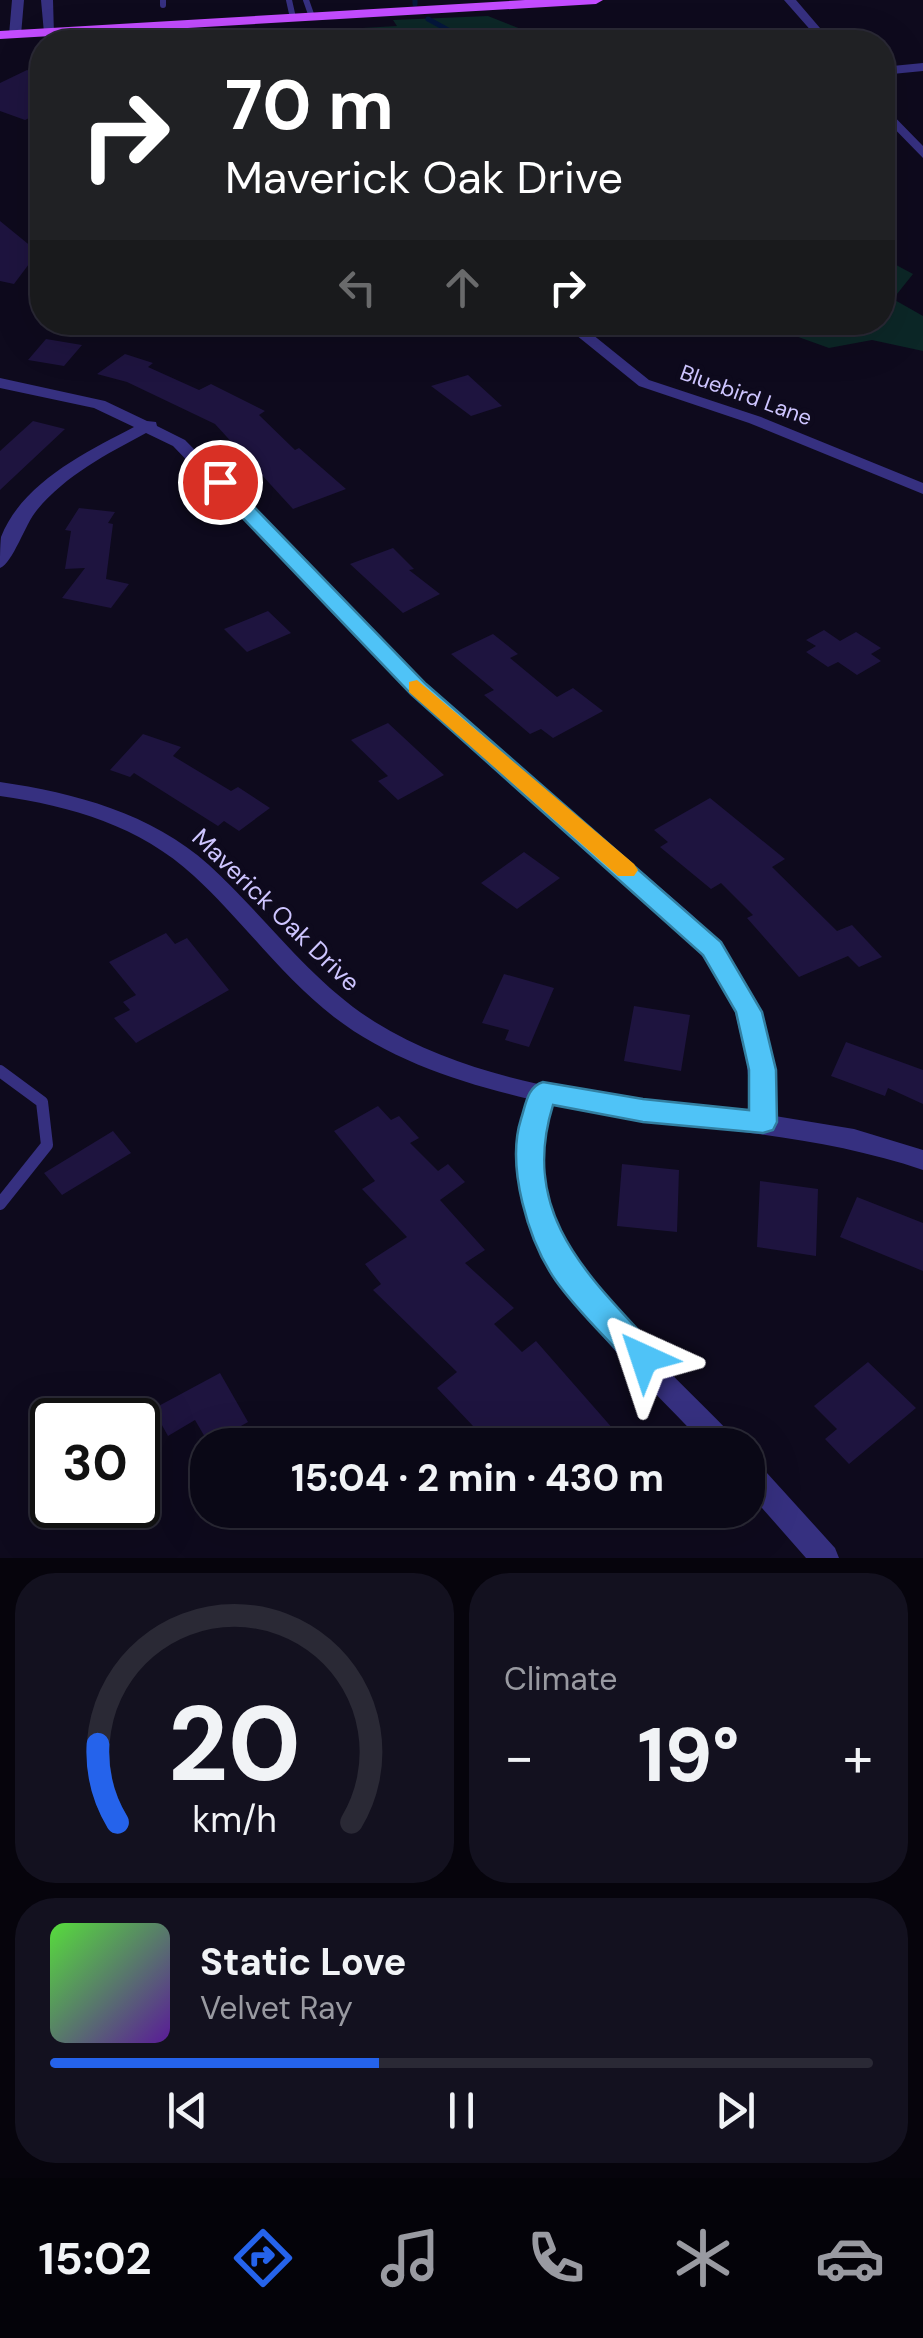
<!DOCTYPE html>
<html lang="en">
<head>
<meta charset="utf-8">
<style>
	:root { --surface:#0a0816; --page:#13111f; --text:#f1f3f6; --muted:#999aa1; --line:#2a2935; --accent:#2563eb }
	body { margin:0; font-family:"DM Sans",sans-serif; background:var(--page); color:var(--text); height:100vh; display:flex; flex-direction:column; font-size:38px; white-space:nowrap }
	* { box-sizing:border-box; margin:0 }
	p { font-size:32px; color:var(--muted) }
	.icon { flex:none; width:55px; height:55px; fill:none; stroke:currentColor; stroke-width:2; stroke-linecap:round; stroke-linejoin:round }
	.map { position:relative; height:1558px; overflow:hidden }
	.panel { display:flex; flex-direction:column; gap:15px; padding:15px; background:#06040c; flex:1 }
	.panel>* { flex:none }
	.banner { position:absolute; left:30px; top:30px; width:865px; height:305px; border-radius:40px; box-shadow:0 10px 40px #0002,0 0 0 2px var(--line); background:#202124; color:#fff; overflow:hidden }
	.speed { position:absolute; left:30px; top:1398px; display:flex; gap:20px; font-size:50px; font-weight:700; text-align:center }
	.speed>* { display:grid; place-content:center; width:130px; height:130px; border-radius:50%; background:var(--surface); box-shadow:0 10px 40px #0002,0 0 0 2px var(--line); line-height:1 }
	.speed .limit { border:5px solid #111; border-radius:15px; background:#fff; color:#111 }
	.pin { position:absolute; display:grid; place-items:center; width:85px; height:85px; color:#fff; margin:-42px; border:5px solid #fff; border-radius:50%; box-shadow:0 2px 10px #0007 }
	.me { position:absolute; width:110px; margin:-55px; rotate:318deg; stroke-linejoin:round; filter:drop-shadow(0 0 8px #0008) }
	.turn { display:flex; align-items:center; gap:35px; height:210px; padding:0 30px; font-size:45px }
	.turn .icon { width:130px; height:130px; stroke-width:2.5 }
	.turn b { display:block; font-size:70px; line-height:85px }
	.lanes { display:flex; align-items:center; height:95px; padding:0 30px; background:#0003; justify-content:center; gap:50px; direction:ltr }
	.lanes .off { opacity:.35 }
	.big { font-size:75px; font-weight:700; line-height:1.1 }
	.panel .tile { flex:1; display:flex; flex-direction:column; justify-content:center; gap:15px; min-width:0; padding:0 35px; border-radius:40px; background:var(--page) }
	.panel .dial { align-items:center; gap:0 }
	.dial svg { height:260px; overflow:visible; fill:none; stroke:var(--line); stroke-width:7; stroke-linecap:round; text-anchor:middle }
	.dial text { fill:var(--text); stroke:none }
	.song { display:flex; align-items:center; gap:30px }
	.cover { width:120px; height:120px; border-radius:15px; background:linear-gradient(135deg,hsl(110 70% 55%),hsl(270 70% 35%)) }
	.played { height:10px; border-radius:5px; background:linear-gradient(90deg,var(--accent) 40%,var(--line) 40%) }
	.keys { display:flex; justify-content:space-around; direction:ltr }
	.heat { display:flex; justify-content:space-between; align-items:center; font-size:55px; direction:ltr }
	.panel .tiles { flex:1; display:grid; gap:15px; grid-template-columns:1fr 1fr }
	.tile:last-child { grid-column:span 2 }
	.trip { position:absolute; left:190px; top:1428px; width:575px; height:100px; border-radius:40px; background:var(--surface); box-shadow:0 10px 40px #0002,0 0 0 2px var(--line); font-weight:700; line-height:100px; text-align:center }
	.dock { display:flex; height:160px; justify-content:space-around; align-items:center; background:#040309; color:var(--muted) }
	.dock .icon { width:70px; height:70px }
	.dock .active { color:var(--accent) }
	.dock b { font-size:45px; color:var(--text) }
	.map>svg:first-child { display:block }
	.green { fill:#0c2727 }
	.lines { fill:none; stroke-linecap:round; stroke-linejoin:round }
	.stream { stroke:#04163b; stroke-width:5 }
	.building { fill:#1e143f }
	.lane-far1 { stroke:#363080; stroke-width:6 }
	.lane { stroke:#363080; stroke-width:12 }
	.street { fill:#363080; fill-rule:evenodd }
	.primary { fill:#c34cff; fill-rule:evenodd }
	.route { fill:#4fc3f7; stroke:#337fa1; stroke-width:2.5 }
	.slow { fill:#f59e0b }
	.labels { text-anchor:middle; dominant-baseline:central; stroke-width:10; stroke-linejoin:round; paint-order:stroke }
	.far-street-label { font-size:22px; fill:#cec5ff; stroke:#0e0a1d }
	.street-label { font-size:25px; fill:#cec5ff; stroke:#0e0a1d }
</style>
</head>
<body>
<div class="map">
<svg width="923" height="1558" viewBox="0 0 923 1558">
	<rect width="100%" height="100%" fill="#0e0a1d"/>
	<path class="green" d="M 488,16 L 521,29 L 537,42 L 275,42 L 276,33 L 397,26 L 393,20 Z
		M 883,258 L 913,274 L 893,299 L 923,316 L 923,351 L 872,340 L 829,348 L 759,323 L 882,322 Z"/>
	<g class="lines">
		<path class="stream" d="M 415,0 L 415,4
			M 428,19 L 470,42"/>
	</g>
	<path class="building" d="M 27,70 L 42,76 L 42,112 L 25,120 L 0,111 L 0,83 Z
		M 0,221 L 38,252 L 14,284 L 0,281 Z
		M 46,339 L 82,345 L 64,366 L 28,360 Z
		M 125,354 L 153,363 L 148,367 L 199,390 L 211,384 L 265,411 L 259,415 L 295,450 L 299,448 L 346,489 L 293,509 L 215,424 L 127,382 L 97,374 Z
		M 468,375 L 502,406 L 471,416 L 431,386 Z
		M 33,421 L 65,429 L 0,490 L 0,451 Z
		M 79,508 L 115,512 L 108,523 L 113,524 L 106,579 L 129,584 L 111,608 L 62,598 L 85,568 L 65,569 L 71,531 L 65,530 Z
		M 393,548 L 414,569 L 409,570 L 440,594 L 403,613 L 350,564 Z
		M 268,611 L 291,633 L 247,652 L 224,629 Z
		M 824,630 L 840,641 L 856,632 L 881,648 L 871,654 L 881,661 L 857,675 L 838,662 L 828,667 L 806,652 L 816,646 L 806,640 Z
		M 493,634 L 518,654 L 510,658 L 557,697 L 573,688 L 603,711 L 553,738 L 541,729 L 530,734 L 484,695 L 494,690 L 451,654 Z
		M 388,723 L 444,775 L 398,800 L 378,781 L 388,776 L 351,740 Z
		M 143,734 L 181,747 L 173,756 L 231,791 L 238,787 L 270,808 L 239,831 L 224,821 L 218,826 L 134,773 L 130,777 L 110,770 Z
		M 710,798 L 785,859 L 772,867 L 837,931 L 852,925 L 882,957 L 859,967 L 848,956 L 799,977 L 747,918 L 753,915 L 721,883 L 711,889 L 660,847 L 668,842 L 654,830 Z
		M 524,852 L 560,878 L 517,909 L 481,883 Z
		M 166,933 L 175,944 L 187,938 L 229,990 L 136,1043 L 114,1018 L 130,1010 L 123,1002 L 136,995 L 109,962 Z
		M 504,974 L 554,988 L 529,1047 L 505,1040 L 509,1030 L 482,1023 Z
		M 634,1006 L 690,1015 L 681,1071 L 624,1061 Z
		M 846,1042 L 923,1070 L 923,1104 L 888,1088 L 885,1096 L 831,1076 Z
		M 378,1106 L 391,1120 L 399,1116 L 419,1138 L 410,1143 L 438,1171 L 448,1164 L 465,1182 L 440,1200 L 485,1250 L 465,1263 L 514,1308 L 494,1324 L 522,1352 L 536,1341 L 614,1430 L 594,1445 L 491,1445 L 437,1388 L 457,1372 L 373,1290 L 381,1284 L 365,1264 L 407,1237 L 362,1189 L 375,1181 L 334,1131 Z
		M 113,1131 L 131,1153 L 62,1195 L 44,1173 Z
		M 622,1164 L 679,1170 L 677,1232 L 617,1226 Z
		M 760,1181 L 818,1189 L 816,1256 L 757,1247 Z
		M 857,1197 L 923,1223 L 923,1271 L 840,1237 Z
		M 868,1362 L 916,1408 L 849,1464 L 825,1439 L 837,1429 L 814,1406 Z
		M 220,1373 L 248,1422 L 209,1444 L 195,1420 L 168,1436 L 153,1409 Z"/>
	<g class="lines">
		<path class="lane-far1" d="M 163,0 L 163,5
			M 289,0 L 293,18
			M 306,0 L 312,17
			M 94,42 L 96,30"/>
		<path class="lane" d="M 0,1071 L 42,1102 L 47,1145 L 0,1204"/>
		<path class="street" d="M 12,0 L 24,0 L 21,35 L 15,38 L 9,35 Z
			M 41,0 L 53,0 L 54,35 L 44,33 Z
			M 784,0 L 796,0 L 832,42 L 821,42 Z
			M 923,63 L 923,71 L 882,75 L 882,67 Z
			M 882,104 L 923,146 L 923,158 L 882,116 Z
			M 560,322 L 577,322 L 649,380 L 761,417 L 923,483 L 923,494 L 749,423 L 639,386 Z
			M 0,378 L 105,401 L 147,421 L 156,422 L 157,426 L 185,440 L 426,685 L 692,915 C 750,977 771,1031 775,1116 L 854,1129 L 923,1150 L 923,1170 C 803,1129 675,1130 551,1104 C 546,1124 540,1144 541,1165 C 547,1268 666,1365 733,1436 L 737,1445 L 705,1445 C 635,1370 526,1276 517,1167 C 515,1144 523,1121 529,1099 C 461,1083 390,1060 334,1017 C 281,976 243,921 194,876 C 140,826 71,806 0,796 L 0,782 C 75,793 151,813 209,865 C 266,917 310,981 375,1022 C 485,1090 626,1099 751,1113 L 747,1063 L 735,1012 L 715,972 L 697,950 L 676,927 L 412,693 L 173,446 L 146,433 C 107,454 66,475 37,510 C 25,524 13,563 0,568 C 0,559 0,546 1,537 C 22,483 86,452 134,427 L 94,408 L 0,388 Z
			M 748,1459 L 758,1463 L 835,1548 L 839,1558 L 806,1558 L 748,1492 Z"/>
		<path class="primary" d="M 525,0 L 603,0 L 596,4 L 0,39 L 0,31 Z"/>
	</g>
	<path class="route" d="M 213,478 L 226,478 L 426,684 L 721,942 L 762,1012 L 776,1070 L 777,1122 L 773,1130 L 763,1133 L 643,1122 L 553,1105 C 519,1214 588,1275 655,1348 L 659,1358 L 655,1368 L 644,1372 L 633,1368 C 608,1339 578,1312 556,1281 C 528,1241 506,1166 521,1119 C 526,1104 527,1087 543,1082 L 643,1099 L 749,1110 L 749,1070 L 736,1012 L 703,955 L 411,694 L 213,487 Z"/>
	<path class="slow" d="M 417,680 L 634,864 L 638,870 L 634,876 L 618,876 L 409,692 L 409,682 Z"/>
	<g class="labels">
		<g class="far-street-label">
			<text transform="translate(746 395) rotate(20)">Bluebird Lane</text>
		</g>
		<g class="street-label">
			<text transform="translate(276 910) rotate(44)">Maverick Oak Drive</text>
		</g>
	</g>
</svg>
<div class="speed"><div class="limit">30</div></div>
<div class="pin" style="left:220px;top:482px;background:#d93025"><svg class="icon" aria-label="arrive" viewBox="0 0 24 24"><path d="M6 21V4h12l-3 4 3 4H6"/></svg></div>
<svg class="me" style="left:644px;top:1358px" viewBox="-20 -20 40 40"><path d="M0-17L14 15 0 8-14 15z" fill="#4fc3f7" stroke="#fff" stroke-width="4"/></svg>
<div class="trip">15:04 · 2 min · 430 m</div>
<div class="banner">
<div class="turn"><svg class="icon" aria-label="right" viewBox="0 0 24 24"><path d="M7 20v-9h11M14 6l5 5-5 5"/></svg><div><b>70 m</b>Maverick Oak Drive</div></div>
<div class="lanes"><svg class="icon off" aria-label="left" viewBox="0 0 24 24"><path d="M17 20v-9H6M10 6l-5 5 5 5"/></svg><svg class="icon off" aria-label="ahead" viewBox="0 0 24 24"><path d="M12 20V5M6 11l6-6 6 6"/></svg><svg class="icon" aria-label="right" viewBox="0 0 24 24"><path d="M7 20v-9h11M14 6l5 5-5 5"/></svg></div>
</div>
</div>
<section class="panel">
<div class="tiles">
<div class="tile dial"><svg viewBox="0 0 100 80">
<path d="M14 69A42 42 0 1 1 86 69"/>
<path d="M14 69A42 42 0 0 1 8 45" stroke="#2563eb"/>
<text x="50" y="56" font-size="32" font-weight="700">20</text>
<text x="50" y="72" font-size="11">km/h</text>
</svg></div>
<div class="tile"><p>Climate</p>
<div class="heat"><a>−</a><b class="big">19°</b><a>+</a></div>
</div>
<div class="tile">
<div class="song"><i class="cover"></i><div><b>Static Love</b><p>Velvet Ray</p></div></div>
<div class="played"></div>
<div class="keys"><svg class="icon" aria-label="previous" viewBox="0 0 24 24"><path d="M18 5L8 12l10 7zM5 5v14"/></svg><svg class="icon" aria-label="pause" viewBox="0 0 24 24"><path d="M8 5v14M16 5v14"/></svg><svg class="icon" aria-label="next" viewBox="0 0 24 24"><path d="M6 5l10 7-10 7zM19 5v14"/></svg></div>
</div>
</div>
</section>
<nav class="dock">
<b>15:02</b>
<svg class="icon active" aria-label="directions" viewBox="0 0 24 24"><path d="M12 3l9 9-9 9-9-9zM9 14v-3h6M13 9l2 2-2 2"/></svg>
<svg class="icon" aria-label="music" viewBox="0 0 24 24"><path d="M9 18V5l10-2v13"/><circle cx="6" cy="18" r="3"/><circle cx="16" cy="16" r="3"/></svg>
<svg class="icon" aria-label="phone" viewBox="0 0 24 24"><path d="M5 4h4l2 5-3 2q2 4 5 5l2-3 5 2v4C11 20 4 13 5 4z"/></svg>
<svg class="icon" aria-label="climate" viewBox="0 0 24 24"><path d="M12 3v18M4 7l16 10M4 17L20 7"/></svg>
<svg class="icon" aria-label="car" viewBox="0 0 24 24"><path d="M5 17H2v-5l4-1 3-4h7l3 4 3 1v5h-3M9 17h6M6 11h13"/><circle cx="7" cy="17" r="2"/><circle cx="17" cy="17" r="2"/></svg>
</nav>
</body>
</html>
